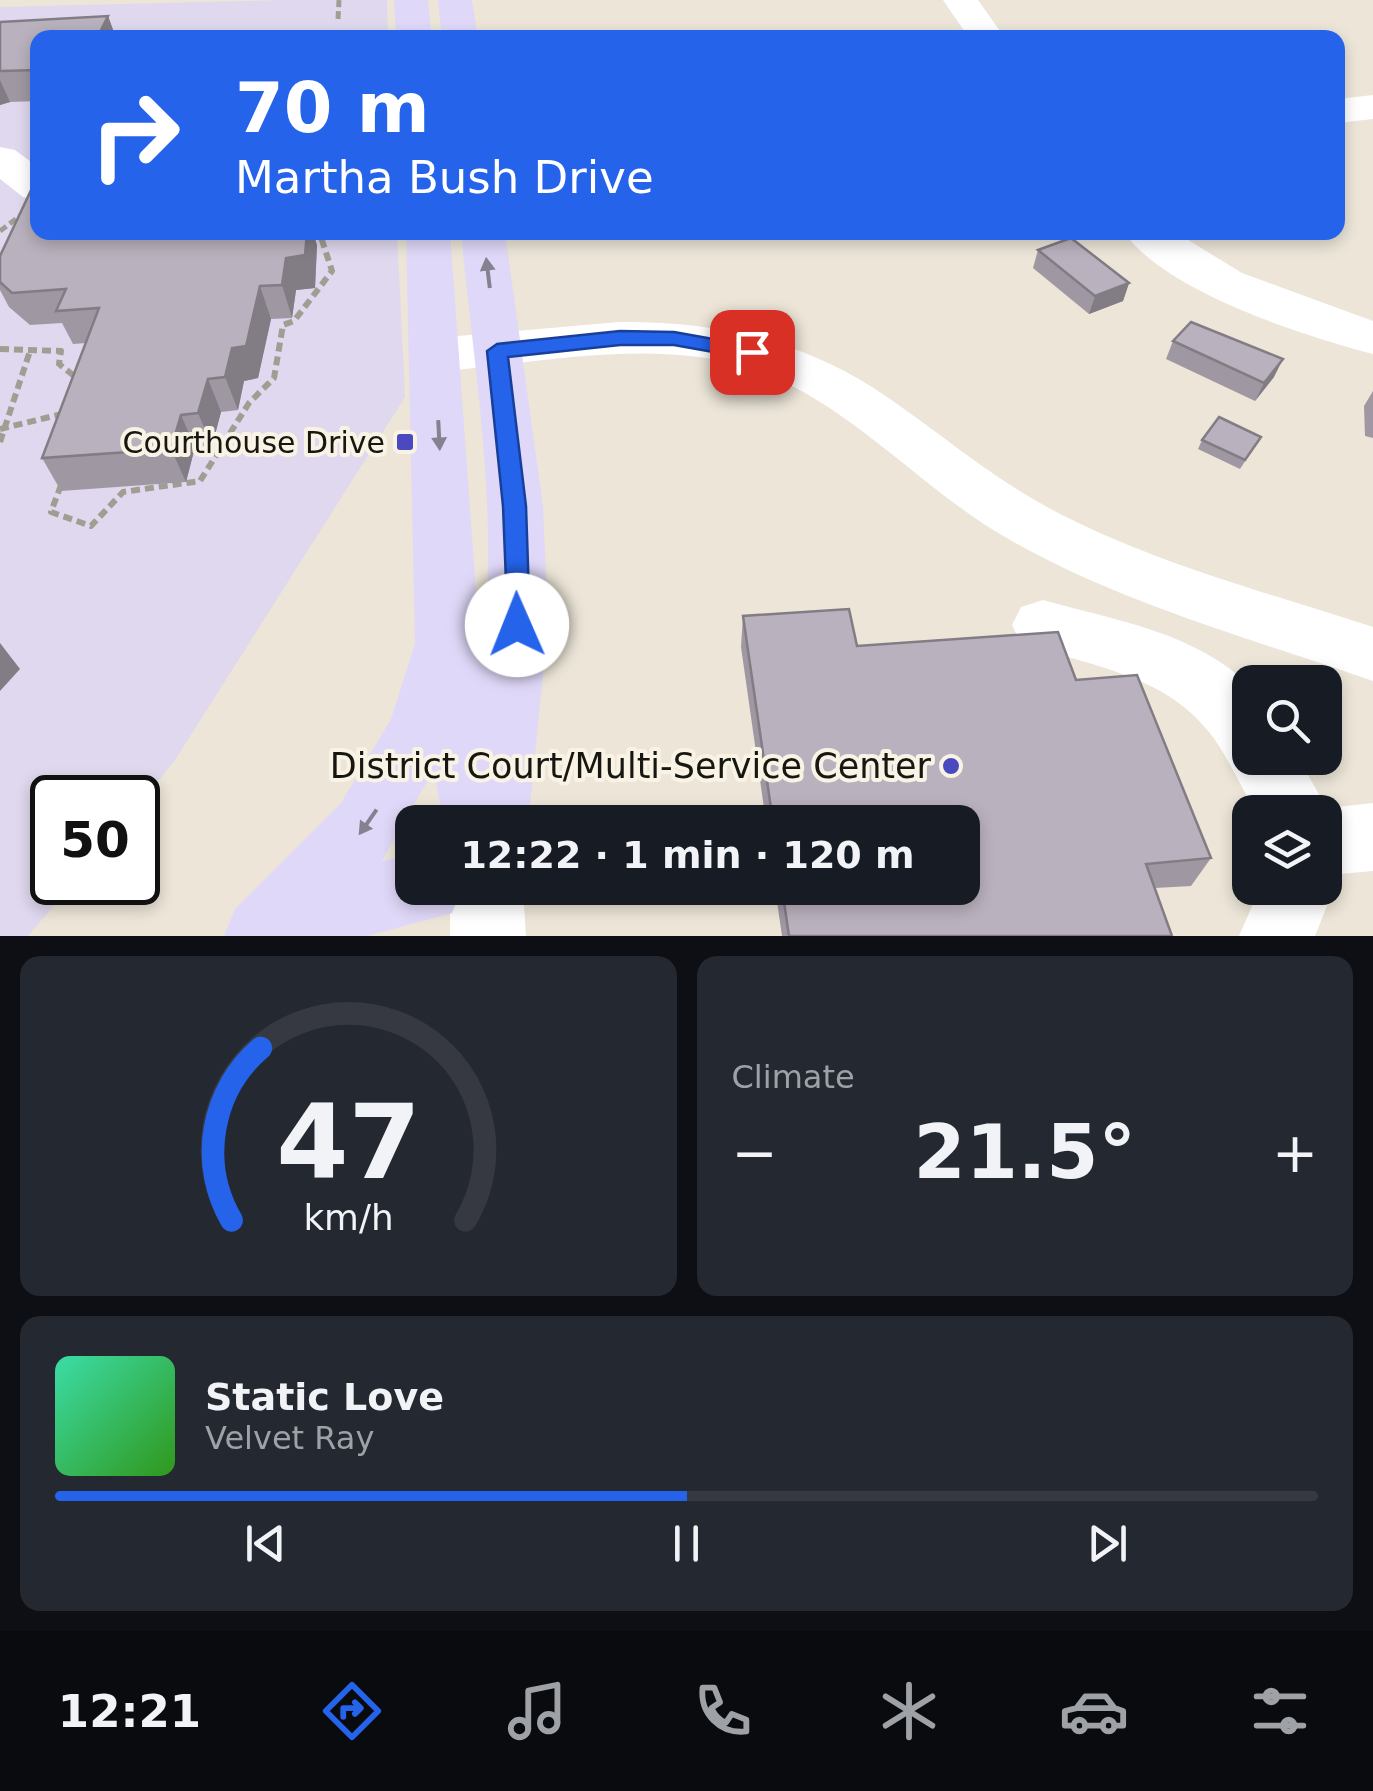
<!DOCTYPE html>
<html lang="en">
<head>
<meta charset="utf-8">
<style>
	:root { --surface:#171b24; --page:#242831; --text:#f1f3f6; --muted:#9ea1a6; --line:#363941; --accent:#2563eb }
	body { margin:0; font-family:"DejaVu Sans",sans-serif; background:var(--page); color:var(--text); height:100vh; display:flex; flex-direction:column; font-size:38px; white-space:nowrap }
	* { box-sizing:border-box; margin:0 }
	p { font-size:32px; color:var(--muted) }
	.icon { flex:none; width:55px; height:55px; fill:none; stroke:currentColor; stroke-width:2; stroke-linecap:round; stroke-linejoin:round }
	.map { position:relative; height:936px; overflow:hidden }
	.details { display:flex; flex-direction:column; gap:20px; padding:20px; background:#0d0f14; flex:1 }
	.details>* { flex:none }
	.hud { position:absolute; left:30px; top:30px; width:1315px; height:210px; border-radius:20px; box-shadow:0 5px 15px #0003; background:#2563eb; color:#fff; overflow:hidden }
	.buttons { position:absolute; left:1232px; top:665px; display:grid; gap:20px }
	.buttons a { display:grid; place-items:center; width:110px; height:110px; border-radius:20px; background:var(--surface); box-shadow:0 5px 15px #0003; font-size:50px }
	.speed { position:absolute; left:30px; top:775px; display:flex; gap:20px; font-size:50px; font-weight:700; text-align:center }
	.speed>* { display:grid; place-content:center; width:130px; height:130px; border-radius:50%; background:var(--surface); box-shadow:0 5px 15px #0003; line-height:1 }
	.speed .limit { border:5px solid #111; border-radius:15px; background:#fff; color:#111 }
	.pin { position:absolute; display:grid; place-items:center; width:85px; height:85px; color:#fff; margin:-42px; border-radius:20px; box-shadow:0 5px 15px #0006 }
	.me { position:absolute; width:110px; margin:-55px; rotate:359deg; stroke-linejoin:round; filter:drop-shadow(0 0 8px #0008) }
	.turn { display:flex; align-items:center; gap:35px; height:210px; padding:0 40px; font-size:45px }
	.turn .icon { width:130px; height:130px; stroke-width:2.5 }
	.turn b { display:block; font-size:70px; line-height:85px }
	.big { font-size:75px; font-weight:700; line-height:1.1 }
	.details .widget { flex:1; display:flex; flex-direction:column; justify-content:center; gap:15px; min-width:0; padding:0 35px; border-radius:20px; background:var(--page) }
	.details .dial { align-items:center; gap:0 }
	.dial svg { height:260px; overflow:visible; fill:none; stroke:var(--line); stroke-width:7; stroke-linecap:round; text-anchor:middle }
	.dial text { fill:var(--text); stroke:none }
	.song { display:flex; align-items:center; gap:30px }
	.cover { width:120px; height:120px; border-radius:15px; background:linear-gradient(135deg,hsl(160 70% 55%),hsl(110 70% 35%)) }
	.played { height:10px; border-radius:5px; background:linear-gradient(90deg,var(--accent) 50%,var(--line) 50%) }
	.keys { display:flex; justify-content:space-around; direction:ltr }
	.heat { display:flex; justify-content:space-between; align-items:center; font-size:55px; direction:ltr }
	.details .tiles { flex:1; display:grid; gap:20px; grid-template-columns:1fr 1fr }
	.widget:last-child { grid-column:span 2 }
	.trip { position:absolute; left:395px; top:805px; width:585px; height:100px; border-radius:20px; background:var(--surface); box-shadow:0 5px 15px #0003; font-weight:700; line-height:100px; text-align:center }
	.menu { display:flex; height:160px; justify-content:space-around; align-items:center; background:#090b0e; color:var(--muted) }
	.menu .icon { width:70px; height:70px }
	.menu .active { color:var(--accent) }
	.menu b { font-size:45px; color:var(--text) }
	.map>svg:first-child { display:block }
	.commercial { fill:#dfd8ee }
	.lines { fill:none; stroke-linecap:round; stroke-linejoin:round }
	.path-far1 { stroke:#a29d93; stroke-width:5; stroke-dasharray:8 4; stroke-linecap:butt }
	.path { stroke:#a29d93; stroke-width:6; stroke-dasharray:9 5; stroke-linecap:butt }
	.minor { fill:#fff; fill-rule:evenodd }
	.major { fill:#e0d8f8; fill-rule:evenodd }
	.wall { fill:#9f98a3 }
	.shaded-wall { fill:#827c84 }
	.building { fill:#b9b1bd; stroke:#827c84; stroke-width:2.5 }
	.oneway { fill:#868190 }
	.route { fill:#2563eb; stroke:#184099; stroke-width:2.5 }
	.poi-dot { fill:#4b49bf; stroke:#f9f3e5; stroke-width:4 }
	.labels { text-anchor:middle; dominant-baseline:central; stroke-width:8; stroke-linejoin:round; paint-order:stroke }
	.poi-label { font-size:30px; fill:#181611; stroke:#f9f3e5; text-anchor:end }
	.near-poi-label { font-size:35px; fill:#181611; stroke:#f9f3e5; text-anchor:end }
</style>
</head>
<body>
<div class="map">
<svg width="1373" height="936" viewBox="0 0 1373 936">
	<rect width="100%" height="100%" fill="#ece5d8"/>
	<path class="commercial" d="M 285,0 L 387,0 L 388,37 L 38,38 L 38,232 L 397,233 L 405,397 L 175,760 L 138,806 L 138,798 L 52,798 L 52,882 L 73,883 L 28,936 L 0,936 L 0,7 Z"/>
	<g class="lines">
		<path class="path-far1" d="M 338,19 L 339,0
			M 0,231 L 24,213
			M 319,232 L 320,236"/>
		<path class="path" d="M 0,349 L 61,351 L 59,364 L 78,379
			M 0,429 L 62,414
			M 0,442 L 30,351
			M 61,485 L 51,512 L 91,526 L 123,492 L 200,481 L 249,403 L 274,378 L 283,325 L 294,321 L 332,271 L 320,234"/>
		<path class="minor" d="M 943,0 L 978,0 L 1005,38 L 969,38 Z
			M 1373,95 L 1373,119 L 1338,123 L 1338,99 Z
			M 0,147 L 15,150 L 38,167 L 38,201 L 23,197 L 0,179 Z
			M 1124,232 L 1175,232 L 1242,273 L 1373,321 L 1373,354 C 1305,336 1165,292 1124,232 Z
			M 619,322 C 709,321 795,338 872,387 C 931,425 984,473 1047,507 C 1149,562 1263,591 1373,627 L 1373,681 C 1250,638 1118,603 1005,537 C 910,482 834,384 723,361 C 628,342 530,364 435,372 L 417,367 L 410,355 L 417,343 L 435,338 Z
			M 1043,600 C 1114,620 1195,632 1250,686 L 1250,758 L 1298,758 L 1327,808 L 1373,803 L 1373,871 L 1328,875 L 1334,888 L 1315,936 L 1239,936 L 1260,888 L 1325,888 L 1325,812 L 1256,812 C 1240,786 1228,756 1209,732 C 1164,674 1086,665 1021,643 L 1012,625 L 1021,607 Z
			M 450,888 L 523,888 L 526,936 L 450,936 Z"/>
		<path class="major" d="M 394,0 L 428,0 L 432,38 L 396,38 Z
			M 438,0 L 472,0 L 478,38 L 442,38 Z
			M 406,232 L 450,232 L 481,661 C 501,520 474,373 461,232 L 505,232 L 543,506 L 548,625 L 529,815 L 526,822 L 443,822 L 434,769 L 382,861 L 412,855 L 412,888 L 462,888 L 452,913 L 367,936 L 224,936 L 235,909 L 341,803 L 391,719 L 415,644 Z"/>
	</g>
	<path class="wall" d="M 108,16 L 116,38 L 38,38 L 38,101 L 10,102 L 0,105 L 0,22 Z
		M 317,245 L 315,288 L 296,290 L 292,318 L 271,319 L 258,378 L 244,381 L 238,410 L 221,412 L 212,446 L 195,447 L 186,482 L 61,491 L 42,458 L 86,343 L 73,344 L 62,323 L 30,325 L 9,307 L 0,290 L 0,256 Z
		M 1038,250 L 1129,283 L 1123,301 L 1089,314 L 1033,268 Z
		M 1173,341 L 1274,377 L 1255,401 L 1166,359 Z
		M 1373,391 L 1373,438 L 1365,436 L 1364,406 Z
		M 1261,437 L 1240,469 L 1198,449 L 1202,440 Z
		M 743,616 L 857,646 L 1076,680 L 1211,858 L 1191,886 L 1155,888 L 1172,936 L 782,936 L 775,888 L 962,888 L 962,822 L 766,822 L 741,647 Z"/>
	<path class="shaded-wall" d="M 108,16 L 116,38 L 97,38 Z
		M 0,80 L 10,102 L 0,105 Z
		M 307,232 L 313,232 L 317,245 L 315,288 L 296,290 L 292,318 L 282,285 L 286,258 Z
		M 1129,283 L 1123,301 L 1089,314 L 1095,296 Z
		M 260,286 L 271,319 L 258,378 L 244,381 L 238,410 L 225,377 L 232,348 Z
		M 1283,359 L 1274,377 L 1255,401 L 1264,383 Z
		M 208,379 L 221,412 L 212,446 L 198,413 Z
		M 181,415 L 195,447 L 186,482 L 171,449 Z
		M 0,643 L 20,669 L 0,691 Z"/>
	<path class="building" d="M 108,16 L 97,38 L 38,38 L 38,70 L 0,71 L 0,22 Z
		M 33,186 L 38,186 L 38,232 L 307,232 L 305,255 L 286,258 L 282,285 L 260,286 L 246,346 L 232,348 L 225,377 L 208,379 L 198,413 L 181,415 L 171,449 L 42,458 L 99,308 L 56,311 L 66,289 L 12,293 L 0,282 L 0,256 Z
		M 1071,238 L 1129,283 L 1095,296 L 1038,250 Z
		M 1191,322 L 1283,359 L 1264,383 L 1173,341 Z
		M 1219,417 L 1261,437 L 1245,460 L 1202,440 Z
		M 849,609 L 857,646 L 1058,632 L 1076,680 L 1137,675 L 1211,858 L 1146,864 L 1172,936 L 789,936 L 782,888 L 962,888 L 962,822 L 773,822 L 743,616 Z"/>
	<defs><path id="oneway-solid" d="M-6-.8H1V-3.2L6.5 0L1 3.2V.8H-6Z" transform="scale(2.5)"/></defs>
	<g class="oneway">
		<use href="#oneway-solid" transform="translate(488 273) rotate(-97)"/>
		<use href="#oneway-solid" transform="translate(439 435) rotate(87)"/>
		<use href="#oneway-solid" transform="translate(368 822) rotate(125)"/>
	</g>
	<path class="route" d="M 620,331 L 674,332 L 752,346 L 762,352 L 752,359 L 674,345 L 620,345 L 508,357 L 526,506 L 530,625 L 526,632 L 508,632 L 503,506 L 487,351 L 497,344 Z"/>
	<g class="poi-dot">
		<rect x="395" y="432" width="20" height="20" rx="5"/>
		<circle cx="951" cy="766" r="10"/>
	</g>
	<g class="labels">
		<g class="poi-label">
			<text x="385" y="442">Courthouse Drive</text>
		</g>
		<g class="near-poi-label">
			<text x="931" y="766">District Court/Multi-Service Center</text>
		</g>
	</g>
</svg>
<div class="buttons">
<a><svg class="icon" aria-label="search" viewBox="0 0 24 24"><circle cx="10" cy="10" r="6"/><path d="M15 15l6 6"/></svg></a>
<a><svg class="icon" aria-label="layers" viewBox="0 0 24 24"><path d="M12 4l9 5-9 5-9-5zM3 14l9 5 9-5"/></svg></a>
</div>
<div class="speed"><div class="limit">50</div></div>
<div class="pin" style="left:752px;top:352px;background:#d93025"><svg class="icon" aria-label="arrive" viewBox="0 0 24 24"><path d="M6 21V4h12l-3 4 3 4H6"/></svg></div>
<svg class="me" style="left:517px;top:625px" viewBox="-20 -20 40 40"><circle r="19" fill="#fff"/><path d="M0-13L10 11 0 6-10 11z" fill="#2563eb"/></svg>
<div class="trip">12:22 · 1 min · 120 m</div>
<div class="hud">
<div class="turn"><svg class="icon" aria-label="right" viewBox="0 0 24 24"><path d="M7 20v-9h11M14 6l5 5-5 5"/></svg><div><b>70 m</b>Martha Bush Drive</div></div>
</div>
</div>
<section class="details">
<div class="tiles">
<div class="widget dial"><svg viewBox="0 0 100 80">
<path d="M14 69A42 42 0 1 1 86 69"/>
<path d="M14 69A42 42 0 0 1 23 16" stroke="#2563eb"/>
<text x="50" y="56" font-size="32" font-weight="700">47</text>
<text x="50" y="72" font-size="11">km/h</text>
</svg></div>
<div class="widget"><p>Climate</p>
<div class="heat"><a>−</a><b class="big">21.5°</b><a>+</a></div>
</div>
<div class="widget">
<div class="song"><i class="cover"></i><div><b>Static Love</b><p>Velvet Ray</p></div></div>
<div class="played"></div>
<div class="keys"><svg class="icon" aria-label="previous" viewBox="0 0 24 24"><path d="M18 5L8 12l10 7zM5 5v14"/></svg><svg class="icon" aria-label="pause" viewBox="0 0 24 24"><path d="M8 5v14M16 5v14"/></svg><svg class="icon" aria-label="next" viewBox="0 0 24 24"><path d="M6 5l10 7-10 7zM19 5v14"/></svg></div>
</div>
</div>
</section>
<nav class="menu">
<b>12:21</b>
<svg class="icon active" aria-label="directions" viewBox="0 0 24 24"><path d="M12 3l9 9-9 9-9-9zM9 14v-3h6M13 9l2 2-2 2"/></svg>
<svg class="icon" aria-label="music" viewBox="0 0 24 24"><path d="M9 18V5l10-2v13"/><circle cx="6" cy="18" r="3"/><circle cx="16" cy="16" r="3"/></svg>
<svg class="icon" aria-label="phone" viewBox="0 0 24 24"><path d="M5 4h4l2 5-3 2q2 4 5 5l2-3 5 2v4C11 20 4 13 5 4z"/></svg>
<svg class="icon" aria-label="climate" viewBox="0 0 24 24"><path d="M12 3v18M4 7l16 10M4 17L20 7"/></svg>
<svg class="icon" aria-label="car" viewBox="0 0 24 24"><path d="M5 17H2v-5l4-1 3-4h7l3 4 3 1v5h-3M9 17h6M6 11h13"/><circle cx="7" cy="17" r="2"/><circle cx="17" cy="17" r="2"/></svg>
<svg class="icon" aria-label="filters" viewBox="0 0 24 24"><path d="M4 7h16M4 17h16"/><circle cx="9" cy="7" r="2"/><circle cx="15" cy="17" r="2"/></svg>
</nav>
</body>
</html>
